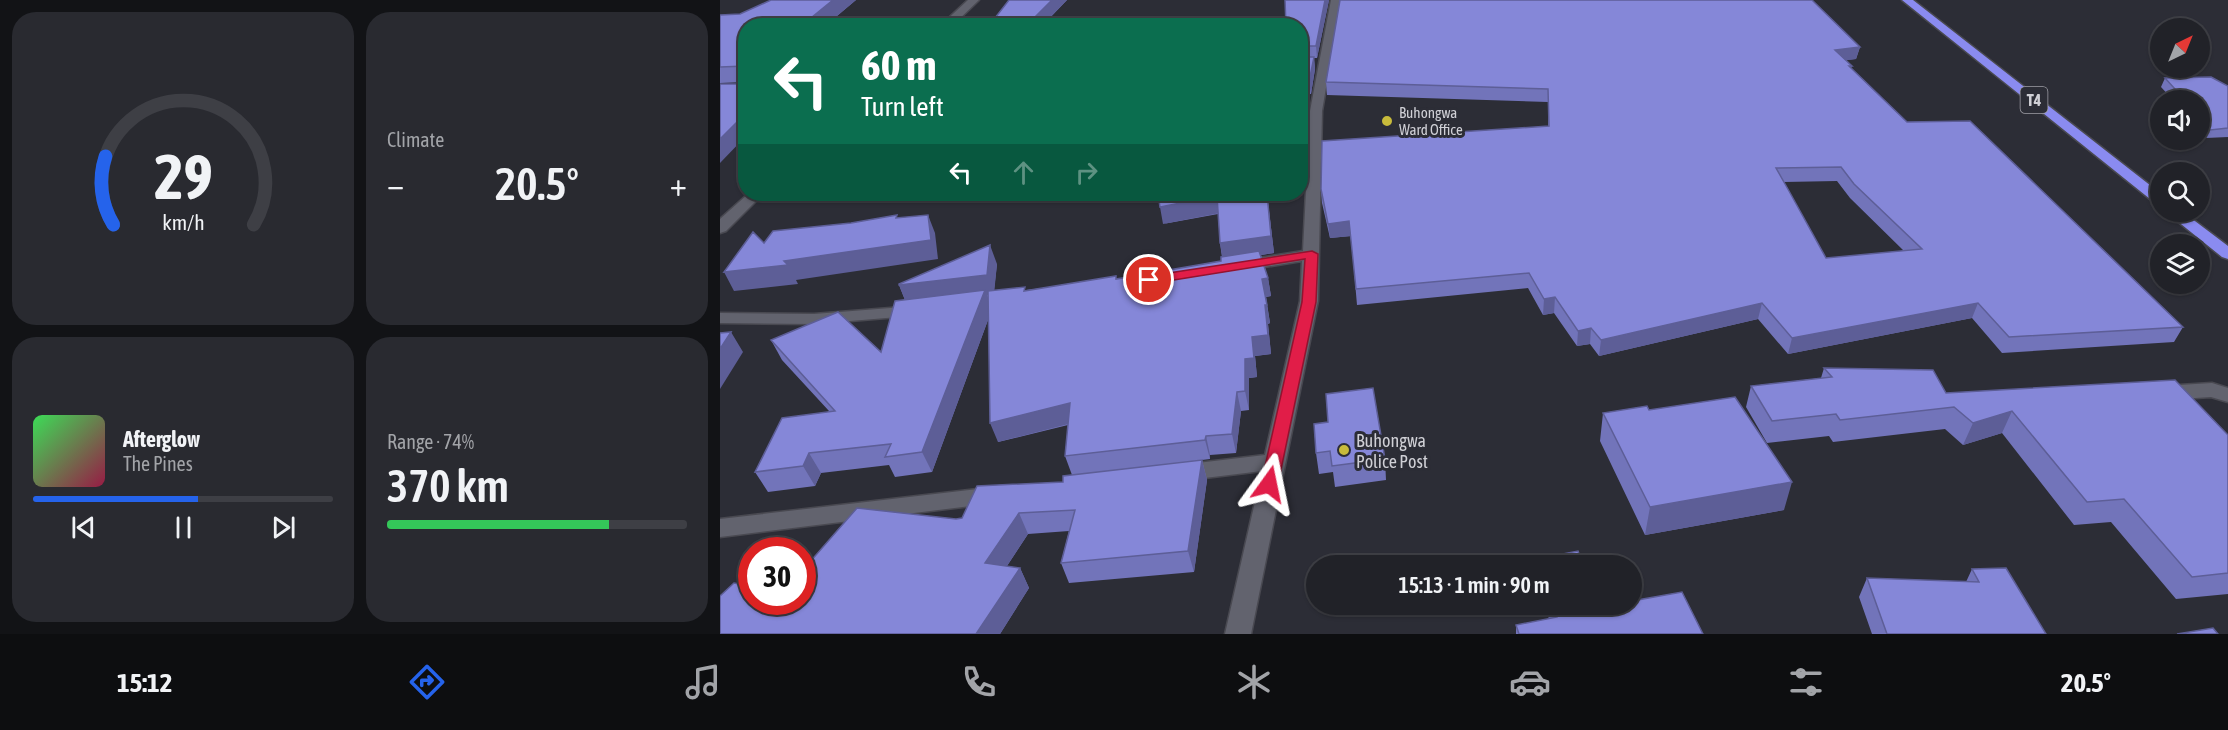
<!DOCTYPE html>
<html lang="en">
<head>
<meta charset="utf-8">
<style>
	:root { --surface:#212228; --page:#292a30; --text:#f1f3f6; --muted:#a2a4a8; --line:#3e3f45; --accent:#2563eb }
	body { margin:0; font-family:"Asap Condensed",sans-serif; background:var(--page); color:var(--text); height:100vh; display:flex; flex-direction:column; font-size:22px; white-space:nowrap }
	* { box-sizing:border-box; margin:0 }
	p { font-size:20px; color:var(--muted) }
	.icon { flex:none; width:33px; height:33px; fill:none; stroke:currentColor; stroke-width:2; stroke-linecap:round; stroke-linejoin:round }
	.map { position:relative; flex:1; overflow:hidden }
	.side { display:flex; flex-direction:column; gap:12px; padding:12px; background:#121316; width:720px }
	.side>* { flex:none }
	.guide { position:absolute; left:18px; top:18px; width:570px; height:183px; border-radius:24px; box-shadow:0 2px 4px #0004,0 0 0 2px var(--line); background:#0b6e4f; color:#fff; overflow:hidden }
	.needle { width:39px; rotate:43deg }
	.controls { position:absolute; left:1430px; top:18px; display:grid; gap:12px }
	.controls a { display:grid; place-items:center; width:60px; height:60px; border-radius:50%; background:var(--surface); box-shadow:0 2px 4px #0004,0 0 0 2px var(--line); font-size:30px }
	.speed { position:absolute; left:18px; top:537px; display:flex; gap:12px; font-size:30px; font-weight:700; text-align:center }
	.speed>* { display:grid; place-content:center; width:78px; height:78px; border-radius:50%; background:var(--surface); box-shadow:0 2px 4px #0004,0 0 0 2px var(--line); line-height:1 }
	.speed .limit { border:9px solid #d22; background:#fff; color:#111 }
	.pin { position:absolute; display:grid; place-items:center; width:51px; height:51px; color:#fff; margin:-26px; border:3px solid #fff; border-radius:50%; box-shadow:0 2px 6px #0007 }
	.me { position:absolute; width:66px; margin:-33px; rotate:12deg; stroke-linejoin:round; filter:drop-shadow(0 0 4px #0008) }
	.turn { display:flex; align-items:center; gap:21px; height:126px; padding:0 24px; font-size:27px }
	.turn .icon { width:78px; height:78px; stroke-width:2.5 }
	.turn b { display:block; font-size:42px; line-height:51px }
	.lanes { display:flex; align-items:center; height:57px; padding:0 24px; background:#0003; justify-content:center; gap:30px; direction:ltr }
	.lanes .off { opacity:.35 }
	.big { font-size:45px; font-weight:600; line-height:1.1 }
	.side .widget { flex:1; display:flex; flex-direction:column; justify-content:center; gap:9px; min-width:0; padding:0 21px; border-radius:24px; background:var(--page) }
	.side .dial { align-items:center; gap:0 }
	.dial svg { height:156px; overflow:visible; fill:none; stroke:var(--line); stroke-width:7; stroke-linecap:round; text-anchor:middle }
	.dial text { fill:var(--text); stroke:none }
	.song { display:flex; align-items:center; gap:18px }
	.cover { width:72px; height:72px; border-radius:9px; background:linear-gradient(135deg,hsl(130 70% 55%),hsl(340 70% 35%)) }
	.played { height:6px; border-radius:3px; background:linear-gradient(90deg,var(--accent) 55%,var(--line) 55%) }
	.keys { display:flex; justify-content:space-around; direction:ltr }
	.heat { display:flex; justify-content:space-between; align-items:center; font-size:33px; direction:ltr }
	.charge { height:9px; border-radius:4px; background:linear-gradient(90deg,#34c759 74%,var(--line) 0) }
	.side .tiles { flex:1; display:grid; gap:12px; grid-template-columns:repeat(2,1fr) }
	.trip { position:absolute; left:586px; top:555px; width:336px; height:60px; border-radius:30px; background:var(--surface); box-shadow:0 2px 4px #0004,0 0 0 2px var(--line); font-weight:600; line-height:60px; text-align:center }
	.dock { display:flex; height:96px; justify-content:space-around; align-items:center; background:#0d0e10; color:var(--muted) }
	.dock .icon { width:42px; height:42px }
	.dock .on { color:var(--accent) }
	.dock b { font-size:27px; color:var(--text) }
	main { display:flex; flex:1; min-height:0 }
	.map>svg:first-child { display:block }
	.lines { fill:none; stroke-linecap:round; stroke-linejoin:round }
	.minor-casing { stroke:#494951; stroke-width:3 }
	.highway-casing { stroke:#494951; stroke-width:3 }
	.minor { fill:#62636e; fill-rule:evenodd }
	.highway { fill:#8a8bf0; fill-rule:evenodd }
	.wall { fill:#7274ba; fill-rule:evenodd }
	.shaded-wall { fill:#5d5e97 }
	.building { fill:#8587d8; stroke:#5d5e97; stroke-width:1.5; fill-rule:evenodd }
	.route { fill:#e11d48; stroke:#92132f; stroke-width:1.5 }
	.poi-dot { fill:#c8bb3b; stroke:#2c2d36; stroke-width:2 }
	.labels { text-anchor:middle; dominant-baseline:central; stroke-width:6; stroke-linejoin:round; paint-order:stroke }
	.far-poi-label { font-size:15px; fill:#d0d0d6; stroke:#2c2d36; text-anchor:start }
	.shield { fill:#2c2d36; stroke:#9f9fa6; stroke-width:1.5 }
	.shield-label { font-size:16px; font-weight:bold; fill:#d0d0d6 }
	.poi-label { font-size:18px; fill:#d0d0d6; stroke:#2c2d36; text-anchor:start }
</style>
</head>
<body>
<main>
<section class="side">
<div class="tiles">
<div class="widget dial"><svg viewBox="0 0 100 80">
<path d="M14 69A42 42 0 1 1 86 69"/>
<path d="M14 69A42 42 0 0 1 10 34" stroke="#2563eb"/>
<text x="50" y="56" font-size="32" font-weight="700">29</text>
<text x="50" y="72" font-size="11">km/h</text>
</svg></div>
<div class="widget"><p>Climate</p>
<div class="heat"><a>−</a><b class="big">20.5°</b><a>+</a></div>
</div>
<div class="widget">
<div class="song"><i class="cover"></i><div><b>Afterglow</b><p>The Pines</p></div></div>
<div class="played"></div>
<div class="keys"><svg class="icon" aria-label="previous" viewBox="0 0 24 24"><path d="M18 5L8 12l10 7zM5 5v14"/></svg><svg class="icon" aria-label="pause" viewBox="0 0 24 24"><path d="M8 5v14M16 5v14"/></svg><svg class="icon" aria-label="next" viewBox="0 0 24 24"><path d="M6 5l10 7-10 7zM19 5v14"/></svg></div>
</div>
<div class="widget"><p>Range · 74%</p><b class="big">370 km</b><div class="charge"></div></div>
</div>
</section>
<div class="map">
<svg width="1508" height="634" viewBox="0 0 1508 634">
	<rect width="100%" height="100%" fill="#2c2d36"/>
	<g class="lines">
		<g class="minor-casing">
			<path id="minor" d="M 248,0 L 259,0 L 232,26 L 220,26 Z
				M 611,0 L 621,0 L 602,111 L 598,301 L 531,634 L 505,634 L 542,471 L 460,481 L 452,479 L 449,473 L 452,467 L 460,465 L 545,455 L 580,301 L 582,261 L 520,271 L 512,266 L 520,261 L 583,251 L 590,111 Z
				M 28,194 L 43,194 L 6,231 L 0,233 L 0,219 Z
				M 196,306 L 202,307 L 205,311 L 202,315 L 94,324 L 0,323 L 0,313 L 94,314 Z
				M 1492,383 L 1508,388 L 1508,402 L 1491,397 L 1443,400 L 1436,398 L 1433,393 L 1436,388 L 1443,386 Z
				M 275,487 L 283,489 L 286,495 L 283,501 L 275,503 L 0,537 L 0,519 Z"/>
		</g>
		<g class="highway-casing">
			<path id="highway" d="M 1182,0 L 1193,0 L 1440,193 L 1440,205 L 1435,203 Z
				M 1446,212 L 1463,212 L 1508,246 L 1508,259 L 1502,257 Z"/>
		</g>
		<use href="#minor" class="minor"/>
		<use href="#highway" class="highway"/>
	</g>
	<path class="wall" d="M 51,0 L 136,0 L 105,26 L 26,26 L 26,82 L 0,83 L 0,15 L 20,14 Z
		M 289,0 L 347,0 L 322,26 L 278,26 L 275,18 Z
		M 609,0 L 597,58 L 594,58 L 595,69 L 591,94 L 580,94 L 580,26 Z
		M 1140,47 L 1136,59 L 1126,60 L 1132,66 L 1131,68 L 1187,122 L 1463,327 L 1454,342 L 1282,353 L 1252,318 L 1068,354 L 1038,319 L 879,356 L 870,344 L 857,346 L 834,313 L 823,315 L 808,288 L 637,305 L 631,236 L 610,238 L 602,203 L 601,189 L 828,126 L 828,102 L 607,95 L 606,82 ZM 1117,181 L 1130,198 L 1184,251 L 1106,258 L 1064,182 Z
		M 1445,78 L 1508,86 L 1508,137 L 1486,138 L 1479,130 L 1479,100 L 1453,100 L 1441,87 Z
		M 547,194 L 554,253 L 541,255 L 548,278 L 551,296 L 546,297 L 550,323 L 548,324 L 551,354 L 535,356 L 537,377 L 529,378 L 529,410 L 521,411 L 516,453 L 490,455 L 490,459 L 482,460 L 487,480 L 474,572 L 349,583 L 341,563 L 349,531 L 308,534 L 287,566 L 300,568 L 309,588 L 280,634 L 0,634 L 82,602 L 236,519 L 242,518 L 343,482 L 352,475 L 345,456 L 348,425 L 278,442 L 268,320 L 212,472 L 175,477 L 169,465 L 101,473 L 95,486 L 48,492 L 35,472 L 109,411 L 62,360 L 51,340 L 161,352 L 185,300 L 179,285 L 277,264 L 274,290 L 306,290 L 397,279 L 501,261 L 502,257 L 500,243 L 498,214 L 443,224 Z
		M 1104,368 L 1226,393 L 1508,435 L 1508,594 L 1456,599 L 1391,522 L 1354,525 L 1282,433 L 1243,445 L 1225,429 L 1113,442 L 1109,436 L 1047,443 L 1026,407 L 1031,386 L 1101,378 Z
		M 883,413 L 1064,510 L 925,535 L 880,441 Z
		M 594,424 L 665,459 L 666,480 L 615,487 L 613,472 L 599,474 L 596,453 Z
		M 1252,569 L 1326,634 L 1152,634 L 1139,597 L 1147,578 L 1246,582 Z
		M 824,604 L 912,604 L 983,634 L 796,634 L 796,625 L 829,619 Z"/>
	<path class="shaded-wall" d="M 113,0 L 136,0 L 105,26 L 81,26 Z
		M 332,0 L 347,0 L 322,26 L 316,26 L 314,18 Z
		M 605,0 L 609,0 L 597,58 L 596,46 Z
		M 1140,47 L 1136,59 L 1112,62 L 1115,50 Z
		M 594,57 L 595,69 L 591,94 L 589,82 Z
		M 26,113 L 26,136 L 0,163 L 0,139 Z
		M 547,194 L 554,253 L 503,261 L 500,243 Z
		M 497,196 L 500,213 L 443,224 L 440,207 Z
		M 208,215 L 215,233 L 218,259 L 76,280 L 78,284 L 14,291 L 4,272 L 64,261 Z
		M 629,221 L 631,236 L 610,238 L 608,224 Z
		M 270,245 L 277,264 L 274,294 L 267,295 L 272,309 L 212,472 L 202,452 L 187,305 L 179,285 Z
		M 548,278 L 551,296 L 545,297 L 542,279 Z
		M 835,297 L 834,313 L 823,315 L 824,299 Z
		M 1042,303 L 1038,319 L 879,356 L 881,340 Z
		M 1258,303 L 1252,318 L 1068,354 L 1072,338 Z
		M 545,305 L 547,305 L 550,323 L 548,324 L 551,354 L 535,356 L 537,377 L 529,378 L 529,410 L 525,391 L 525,359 L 532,337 Z
		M 871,328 L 870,344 L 857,346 L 858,331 Z
		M 11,332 L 23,352 L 0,389 L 0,349 Z
		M 517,392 L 521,411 L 516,453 L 512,434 Z
		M 350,403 L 356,422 L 278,442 L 270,423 Z
		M 1292,411 L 1282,433 L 1243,445 L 1253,423 Z
		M 486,436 L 490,455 L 490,459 L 485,440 Z
		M 89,453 L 101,473 L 95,486 L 83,466 Z
		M 482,460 L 487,480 L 474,572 L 468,551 Z
		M 1072,482 L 1064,510 L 925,535 L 930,507 Z
		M 299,513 L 308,534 L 275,584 L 265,563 Z
		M 300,568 L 309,588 L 280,634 L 256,634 Z"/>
	<path class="building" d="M 51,0 L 113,0 L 81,26 L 26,26 L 26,66 L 0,67 L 0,15 L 20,14 Z
		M 289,0 L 332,0 L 314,18 L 275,18 Z
		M 565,0 L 605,0 L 596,46 L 580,46 L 580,26 L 566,26 Z
		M 620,0 L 1092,0 L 1140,47 L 1115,50 L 1132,66 L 1129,66 L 1187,122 L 1250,121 L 1463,327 L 1289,337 L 1258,303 L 1072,338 L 1042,303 L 881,340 L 871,328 L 858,331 L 835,297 L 824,299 L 809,273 L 636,289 L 629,221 L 608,224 L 601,189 L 602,141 L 829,126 L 828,89 L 606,82 ZM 1121,167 L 1134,184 L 1202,249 L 1106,258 L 1069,191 L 1056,168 Z
		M 580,57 L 594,57 L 589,82 L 580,82 Z
		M 1491,77 L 1508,86 L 1508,128 L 1490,130 L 1479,117 L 1479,100 L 1465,100 L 1445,78 Z
		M 0,84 L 26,84 L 26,113 L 0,139 Z
		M 438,194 L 547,194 L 551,236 L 500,243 L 497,196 L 440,207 Z
		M 177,215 L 176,218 L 208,215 L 211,240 L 64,261 L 68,265 L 4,272 L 33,232 L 44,243 L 53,231 L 131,223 Z
		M 270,245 L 267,275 L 179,285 L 179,284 Z
		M 539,251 L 548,278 L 542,279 L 547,305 L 545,305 L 548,335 L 532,337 L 534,358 L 525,359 L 525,391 L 517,392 L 512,434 L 486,436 L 485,440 L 345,456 L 350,403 L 270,423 L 268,291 L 305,287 L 304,291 L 396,276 L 396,279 L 501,261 L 501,257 Z
		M 265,290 L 202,452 L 165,457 L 171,444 L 89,453 L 83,466 L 35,472 L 62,418 L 115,411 L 51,340 L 118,312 L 161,352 L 175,301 Z
		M 11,332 L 0,349 L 0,333 Z
		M 1104,368 L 1213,370 L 1226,393 L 1455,380 L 1508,435 L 1508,573 L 1472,577 L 1404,499 L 1367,502 L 1292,411 L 1253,423 L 1234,407 L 1120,420 L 1116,414 L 1052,421 L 1031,386 L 1112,377 Z
		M 653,388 L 665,459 L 612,466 L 610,451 L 596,453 L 594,424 L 608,422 L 606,394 Z
		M 1015,397 L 1072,482 L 930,507 L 883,413 L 927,406 L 929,410 Z
		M 482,460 L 468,551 L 341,563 L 355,510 L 299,513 L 265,563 L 300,568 L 256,634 L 0,634 L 0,596 L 14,583 L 32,586 L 32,602 L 82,602 L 82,571 L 137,508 L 236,519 L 242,518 L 257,486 L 343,482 L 343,476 Z
		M 858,551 L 863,566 L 818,566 L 816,559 Z
		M 1286,568 L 1326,634 L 1167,634 L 1147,578 L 1259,582 L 1252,569 Z
		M 962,592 L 983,634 L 799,634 L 796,625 L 837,617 L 833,604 L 912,604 L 912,601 Z
		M 1493,628 L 1498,634 L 1457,634 Z"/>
	<path class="route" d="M 592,251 L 598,254 L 596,302 L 558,484 L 549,490 L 541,484 L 582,302 L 585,259 L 429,284 L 423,280 L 429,276 Z"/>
	<g class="poi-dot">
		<circle cx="667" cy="121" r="6"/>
		<circle cx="624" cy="450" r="6"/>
	</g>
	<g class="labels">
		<g class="far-poi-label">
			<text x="679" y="112">Buhongwa<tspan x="679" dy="17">Ward Office</tspan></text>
		</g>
		<rect class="shield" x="1300.5" y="87" width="27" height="26" rx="4.5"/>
		<g class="shield-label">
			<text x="1314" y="100">T4</text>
		</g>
		<g class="poi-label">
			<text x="636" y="440">Buhongwa<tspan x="636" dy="21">Police Post</tspan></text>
		</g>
	</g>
</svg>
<div class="controls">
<a><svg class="needle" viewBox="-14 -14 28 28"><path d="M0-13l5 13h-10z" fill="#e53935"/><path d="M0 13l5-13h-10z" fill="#a2a4a8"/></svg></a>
<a><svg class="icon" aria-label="sound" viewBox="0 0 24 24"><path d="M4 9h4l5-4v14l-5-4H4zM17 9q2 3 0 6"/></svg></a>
<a><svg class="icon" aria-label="search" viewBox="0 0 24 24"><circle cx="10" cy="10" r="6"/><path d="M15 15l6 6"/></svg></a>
<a><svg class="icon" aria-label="layers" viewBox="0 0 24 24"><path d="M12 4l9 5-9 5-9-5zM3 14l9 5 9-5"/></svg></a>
</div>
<div class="speed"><div class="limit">30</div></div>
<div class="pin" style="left:429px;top:280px;background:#d93025"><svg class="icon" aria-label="arrive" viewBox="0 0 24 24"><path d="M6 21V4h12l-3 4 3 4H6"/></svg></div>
<svg class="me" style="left:549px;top:484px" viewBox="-20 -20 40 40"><path d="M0-17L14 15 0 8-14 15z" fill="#e11d48" stroke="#fff" stroke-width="4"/></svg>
<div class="trip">15:13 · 1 min · 90 m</div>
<div class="guide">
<div class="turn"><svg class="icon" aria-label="left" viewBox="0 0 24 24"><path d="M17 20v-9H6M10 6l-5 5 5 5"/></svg><div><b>60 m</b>Turn left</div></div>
<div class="lanes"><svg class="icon" aria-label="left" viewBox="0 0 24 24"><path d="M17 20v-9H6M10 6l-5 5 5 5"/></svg><svg class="icon off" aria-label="ahead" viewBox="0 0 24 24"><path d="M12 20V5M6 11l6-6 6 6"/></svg><svg class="icon off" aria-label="right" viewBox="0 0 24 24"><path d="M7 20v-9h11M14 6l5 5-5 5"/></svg></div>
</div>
</div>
</main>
<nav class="dock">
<b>15:12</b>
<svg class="icon on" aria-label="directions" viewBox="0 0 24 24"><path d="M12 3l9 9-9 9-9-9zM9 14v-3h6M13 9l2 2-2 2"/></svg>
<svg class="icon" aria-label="music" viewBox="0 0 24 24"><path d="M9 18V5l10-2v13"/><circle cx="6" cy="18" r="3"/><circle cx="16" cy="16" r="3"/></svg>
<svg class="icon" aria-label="phone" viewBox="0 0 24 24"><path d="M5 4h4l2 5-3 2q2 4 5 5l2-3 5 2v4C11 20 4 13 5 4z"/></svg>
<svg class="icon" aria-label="climate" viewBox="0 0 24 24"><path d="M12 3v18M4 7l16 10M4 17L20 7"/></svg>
<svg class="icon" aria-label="car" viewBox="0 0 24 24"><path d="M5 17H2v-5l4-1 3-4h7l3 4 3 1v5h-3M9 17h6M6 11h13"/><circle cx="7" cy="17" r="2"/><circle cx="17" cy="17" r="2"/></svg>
<svg class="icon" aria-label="filters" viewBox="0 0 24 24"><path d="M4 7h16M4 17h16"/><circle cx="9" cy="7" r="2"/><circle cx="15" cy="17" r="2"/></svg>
<b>20.5°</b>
</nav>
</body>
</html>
